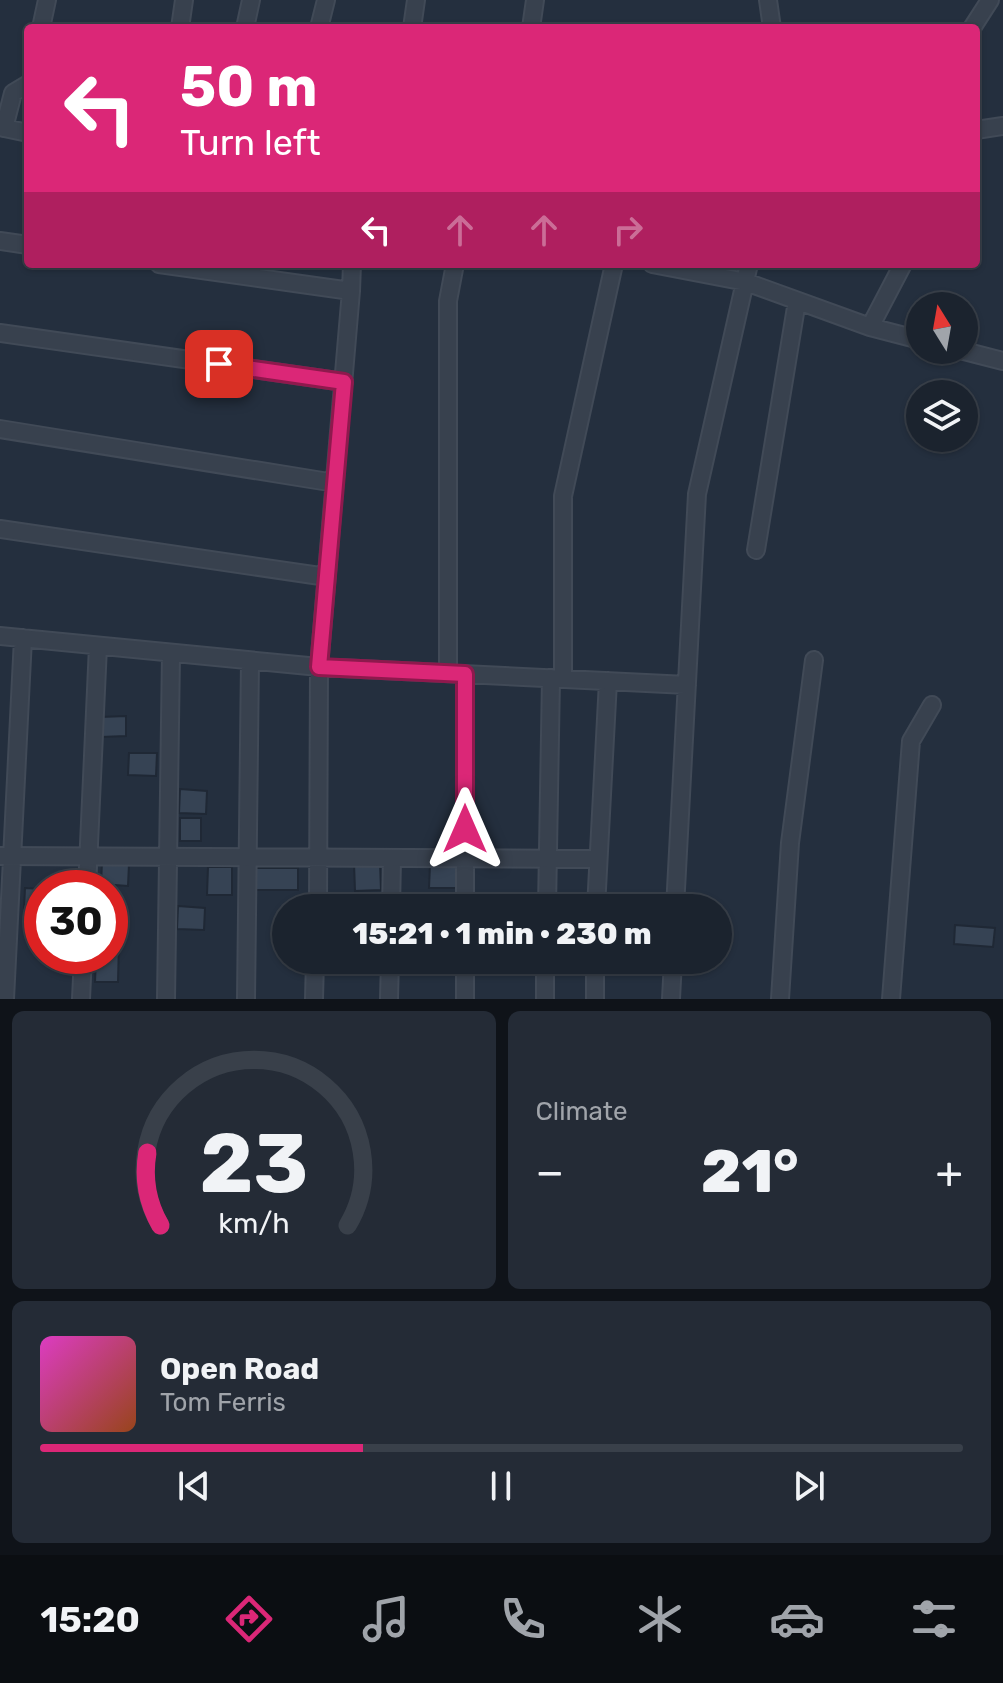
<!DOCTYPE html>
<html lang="en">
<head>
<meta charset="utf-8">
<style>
	:root { --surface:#1b232e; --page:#242b36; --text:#f1f3f6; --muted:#a0a4aa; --line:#39404a; --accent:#db2777 }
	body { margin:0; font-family:Rubik,sans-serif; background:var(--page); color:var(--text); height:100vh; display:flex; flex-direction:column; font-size:30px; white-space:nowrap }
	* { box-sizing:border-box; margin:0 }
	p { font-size:26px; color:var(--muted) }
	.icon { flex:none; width:44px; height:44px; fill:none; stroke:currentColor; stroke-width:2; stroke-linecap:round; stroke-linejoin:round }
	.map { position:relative; height:999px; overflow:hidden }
	.side { display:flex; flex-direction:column; gap:12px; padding:12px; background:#0f1319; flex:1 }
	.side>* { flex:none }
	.hud { position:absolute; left:24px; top:24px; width:956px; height:244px; border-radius:8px; box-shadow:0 2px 6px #0004,0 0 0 2px var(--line); background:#db2777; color:#fff; overflow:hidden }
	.needle { width:52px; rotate:349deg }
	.controls { position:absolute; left:906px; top:292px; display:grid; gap:16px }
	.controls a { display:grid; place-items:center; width:72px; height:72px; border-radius:50%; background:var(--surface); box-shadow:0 2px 6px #0004,0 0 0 2px var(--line); font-size:40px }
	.speed { position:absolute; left:24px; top:870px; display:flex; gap:16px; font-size:40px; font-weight:700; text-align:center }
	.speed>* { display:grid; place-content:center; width:104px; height:104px; border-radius:50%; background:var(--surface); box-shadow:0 2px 6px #0004,0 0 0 2px var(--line); line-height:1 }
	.speed .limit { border:12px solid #d22; background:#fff; color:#111 }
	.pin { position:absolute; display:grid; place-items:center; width:68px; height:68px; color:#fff; margin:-34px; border-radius:16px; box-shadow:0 4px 12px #0006 }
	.me { position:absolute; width:88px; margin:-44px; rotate:0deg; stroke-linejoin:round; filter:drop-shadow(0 0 6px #0008) }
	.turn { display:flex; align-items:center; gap:28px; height:168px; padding:0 24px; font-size:36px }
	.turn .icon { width:104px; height:104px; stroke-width:2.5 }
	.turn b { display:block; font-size:56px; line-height:68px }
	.lanes { display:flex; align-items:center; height:76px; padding:0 24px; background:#0003; justify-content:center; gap:40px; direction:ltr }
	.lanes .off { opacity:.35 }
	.big { font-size:60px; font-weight:800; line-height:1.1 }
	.side .card { flex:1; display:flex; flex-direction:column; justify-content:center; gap:12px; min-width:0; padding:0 28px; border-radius:12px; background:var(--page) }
	.side .dial { align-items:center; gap:0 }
	.dial svg { height:208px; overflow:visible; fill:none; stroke:var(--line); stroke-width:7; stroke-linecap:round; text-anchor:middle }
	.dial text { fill:var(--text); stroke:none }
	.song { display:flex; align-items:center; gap:24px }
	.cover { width:96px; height:96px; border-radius:12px; background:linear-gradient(135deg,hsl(310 70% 55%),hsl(20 70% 35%)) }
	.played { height:8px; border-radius:4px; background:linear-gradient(90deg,var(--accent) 35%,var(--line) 35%) }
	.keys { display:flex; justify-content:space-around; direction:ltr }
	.heat { display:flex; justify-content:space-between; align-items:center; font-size:44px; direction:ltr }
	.side .tiles { flex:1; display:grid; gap:12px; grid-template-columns:1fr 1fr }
	.card:last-child { grid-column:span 2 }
	.trip { position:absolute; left:272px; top:894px; width:460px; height:80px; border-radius:40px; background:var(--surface); box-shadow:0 2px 6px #0004,0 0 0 2px var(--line); font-weight:800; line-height:80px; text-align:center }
	.dock { display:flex; height:128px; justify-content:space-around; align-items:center; background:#0b0e12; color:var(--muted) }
	.dock .icon { width:56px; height:56px }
	.dock .active { color:var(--accent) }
	.dock b { font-size:36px; color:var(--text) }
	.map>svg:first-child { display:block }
	.building { fill:#364354; stroke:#1f2835; stroke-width:2 }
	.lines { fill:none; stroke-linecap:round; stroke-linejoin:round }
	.street-casing { stroke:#414a57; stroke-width:20 }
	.street { stroke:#38414e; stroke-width:16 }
	.route-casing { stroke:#8e194d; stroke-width:20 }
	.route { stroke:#db2777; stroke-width:14 }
</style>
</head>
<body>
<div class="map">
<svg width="1003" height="999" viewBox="0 0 1003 999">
	<rect width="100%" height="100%" fill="#242f3e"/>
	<path class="building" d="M 126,716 L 126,736 L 101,737 L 100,717 Z
		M 129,753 L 157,753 L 156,776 L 128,775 Z
		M 180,789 L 207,791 L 206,814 L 179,813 Z
		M 180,818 L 201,818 L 201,841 L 180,841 Z
		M 102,862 L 129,864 L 128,886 L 101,884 Z
		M 380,862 L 381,890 L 355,891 L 354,863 Z
		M 430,865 L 458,866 L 458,888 L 429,888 Z
		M 208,867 L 232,867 L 232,895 L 207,895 Z
		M 254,868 L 298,868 L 298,890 L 254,890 Z
		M 25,888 L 42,889 L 42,909 L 24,908 Z
		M 508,897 L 535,898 L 535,908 L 508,908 Z
		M 178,906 L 205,908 L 204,930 L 177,929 Z
		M 955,925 L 995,928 L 993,947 L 954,944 Z
		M 110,942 L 119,942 L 118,982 L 95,982 L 96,956 L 110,956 Z"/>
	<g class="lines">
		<g class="street-casing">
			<path id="street" d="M 768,0 L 772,28
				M 41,28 L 47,0
				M 180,28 L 184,0
				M 245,28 L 251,0
				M 319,28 L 326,0
				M 412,28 L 416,0
				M 531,28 L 535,0
				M 972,28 L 990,0
				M 0,127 L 28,133
				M 4,128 L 13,93 L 28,84
				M 976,130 L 1003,126
				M 0,241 L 28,245
				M 159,264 L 351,291 L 319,667 L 318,908
				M 652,264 L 746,282 L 870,327 L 920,340
				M 351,291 L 352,264
				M 870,327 L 903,264
				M 0,333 L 344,382
				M 960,350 L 1003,361
				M 0,429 L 335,483
				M 0,529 L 327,577
				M 756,550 L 797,301
				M 0,636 L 319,667 L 687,685
				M 448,673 L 448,301 L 455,264
				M 563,679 L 563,496 L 614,264
				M 0,856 L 598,859
				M 87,888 L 98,646
				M 391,908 L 392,859
				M 465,908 L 465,674
				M 547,908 L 551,678
				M 596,908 L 608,681
				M 675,908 L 697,494 L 749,264
				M 5,999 L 23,638
				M 81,999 L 83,956
				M 166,999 L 171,654
				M 246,999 L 250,661
				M 314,999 L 315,960
				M 389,999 L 390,960
				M 465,999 L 465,960
				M 545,999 L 545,960
				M 595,999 L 595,960
				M 671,999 L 673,960
				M 780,999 L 790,843 L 814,660
				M 891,999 L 911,741 L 932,705"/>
		</g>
		<use href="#street" class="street"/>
	</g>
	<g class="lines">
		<g class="route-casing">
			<path id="route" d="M 219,364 L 344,382 L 319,667 L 465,674 L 465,829"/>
		</g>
		<use href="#route" class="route"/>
	</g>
</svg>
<div class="controls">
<a><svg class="needle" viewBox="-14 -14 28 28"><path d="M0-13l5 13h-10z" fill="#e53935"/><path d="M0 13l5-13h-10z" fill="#a0a4aa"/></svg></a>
<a><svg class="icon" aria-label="layers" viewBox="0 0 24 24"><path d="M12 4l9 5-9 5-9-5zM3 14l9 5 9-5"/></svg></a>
</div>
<div class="speed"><div class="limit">30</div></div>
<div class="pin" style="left:219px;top:364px;background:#d93025"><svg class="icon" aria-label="arrive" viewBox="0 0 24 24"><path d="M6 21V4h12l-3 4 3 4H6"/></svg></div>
<svg class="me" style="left:465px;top:829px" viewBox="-20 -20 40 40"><path d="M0-17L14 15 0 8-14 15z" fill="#db2777" stroke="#fff" stroke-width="4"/></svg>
<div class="trip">15:21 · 1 min · 230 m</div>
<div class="hud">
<div class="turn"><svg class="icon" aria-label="left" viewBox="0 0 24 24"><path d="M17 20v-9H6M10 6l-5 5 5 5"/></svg><div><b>50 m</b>Turn left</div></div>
<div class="lanes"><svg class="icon" aria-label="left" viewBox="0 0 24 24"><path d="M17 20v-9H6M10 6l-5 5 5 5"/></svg><svg class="icon off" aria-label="ahead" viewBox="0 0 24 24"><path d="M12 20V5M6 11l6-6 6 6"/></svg><svg class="icon off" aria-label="ahead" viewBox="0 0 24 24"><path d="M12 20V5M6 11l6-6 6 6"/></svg><svg class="icon off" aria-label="right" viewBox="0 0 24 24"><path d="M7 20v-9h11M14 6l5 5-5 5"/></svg></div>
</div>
</div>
<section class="side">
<div class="tiles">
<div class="card dial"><svg viewBox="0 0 100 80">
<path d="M14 69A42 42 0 1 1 86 69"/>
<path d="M14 69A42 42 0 0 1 9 41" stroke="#db2777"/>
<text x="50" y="56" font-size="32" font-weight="700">23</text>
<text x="50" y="72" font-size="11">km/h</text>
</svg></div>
<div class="card"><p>Climate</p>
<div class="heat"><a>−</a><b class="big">21°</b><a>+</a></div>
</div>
<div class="card">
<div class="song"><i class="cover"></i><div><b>Open Road</b><p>Tom Ferris</p></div></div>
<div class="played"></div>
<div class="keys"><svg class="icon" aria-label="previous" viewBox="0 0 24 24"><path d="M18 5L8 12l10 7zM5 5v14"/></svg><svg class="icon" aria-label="pause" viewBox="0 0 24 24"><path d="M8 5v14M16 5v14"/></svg><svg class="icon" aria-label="next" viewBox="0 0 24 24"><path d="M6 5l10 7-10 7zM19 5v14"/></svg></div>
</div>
</div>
</section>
<nav class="dock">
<b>15:20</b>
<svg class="icon active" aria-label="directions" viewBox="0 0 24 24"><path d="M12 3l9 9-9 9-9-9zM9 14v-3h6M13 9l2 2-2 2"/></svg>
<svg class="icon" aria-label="music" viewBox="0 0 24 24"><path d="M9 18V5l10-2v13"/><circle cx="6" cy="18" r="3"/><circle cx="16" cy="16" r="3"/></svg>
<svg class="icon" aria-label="phone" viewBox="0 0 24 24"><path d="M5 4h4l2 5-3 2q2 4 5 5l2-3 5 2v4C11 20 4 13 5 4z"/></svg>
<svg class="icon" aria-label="climate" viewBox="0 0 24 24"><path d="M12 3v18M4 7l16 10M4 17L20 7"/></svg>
<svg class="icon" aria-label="car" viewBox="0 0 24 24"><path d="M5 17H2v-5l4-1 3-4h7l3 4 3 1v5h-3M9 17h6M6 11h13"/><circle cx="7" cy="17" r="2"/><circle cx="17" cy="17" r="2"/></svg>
<svg class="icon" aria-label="filters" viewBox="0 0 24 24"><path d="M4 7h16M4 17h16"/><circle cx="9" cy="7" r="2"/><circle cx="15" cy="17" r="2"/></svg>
</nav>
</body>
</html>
